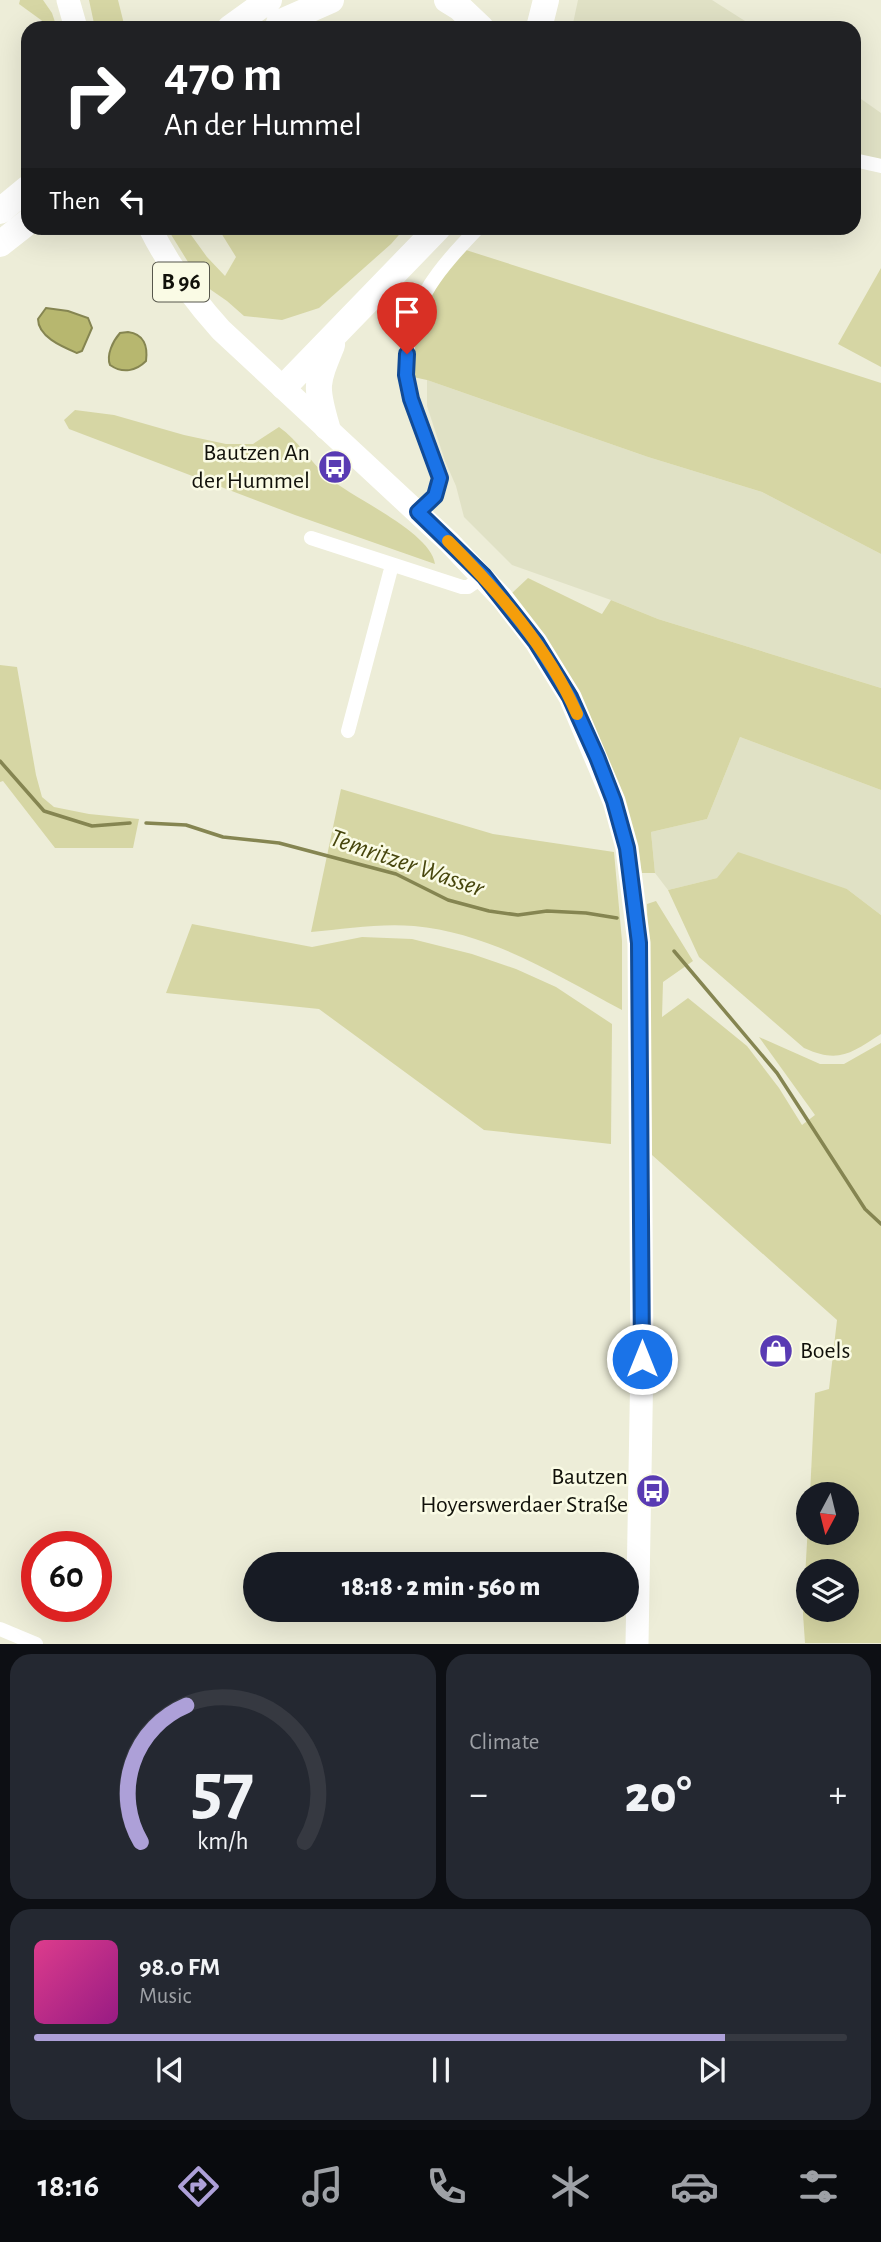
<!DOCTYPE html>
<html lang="en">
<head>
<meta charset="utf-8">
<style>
	:root { --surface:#171b24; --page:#242831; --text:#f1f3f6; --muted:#9ea1a6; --line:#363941; --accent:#ada0d8 }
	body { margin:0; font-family:"Alegreya Sans",sans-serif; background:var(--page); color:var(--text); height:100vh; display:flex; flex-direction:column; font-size:26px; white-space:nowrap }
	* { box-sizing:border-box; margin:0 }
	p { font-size:23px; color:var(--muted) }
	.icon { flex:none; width:38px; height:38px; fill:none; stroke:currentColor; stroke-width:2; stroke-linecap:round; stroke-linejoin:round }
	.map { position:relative; height:1644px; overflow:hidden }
	.sheet { display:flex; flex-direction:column; gap:10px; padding:10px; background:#0d0f14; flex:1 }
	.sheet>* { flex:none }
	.top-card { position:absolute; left:21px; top:21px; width:840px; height:214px; border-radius:21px; box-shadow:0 7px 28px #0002; background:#202124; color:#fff; overflow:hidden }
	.needle { width:46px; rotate:187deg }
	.buttons { position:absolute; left:796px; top:1482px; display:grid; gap:14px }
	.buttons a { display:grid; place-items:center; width:63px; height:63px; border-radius:50%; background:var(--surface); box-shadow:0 7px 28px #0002; font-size:35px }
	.speed { position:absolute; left:21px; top:1531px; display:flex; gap:14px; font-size:35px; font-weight:700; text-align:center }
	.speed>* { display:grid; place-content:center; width:91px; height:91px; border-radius:50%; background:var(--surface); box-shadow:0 7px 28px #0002; line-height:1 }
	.speed .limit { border:10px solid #d22; background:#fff; color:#111 }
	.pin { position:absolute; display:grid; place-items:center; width:60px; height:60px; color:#fff; margin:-72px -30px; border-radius:50% 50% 50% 0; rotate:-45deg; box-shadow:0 0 7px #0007 }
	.pin .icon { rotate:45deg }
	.me { position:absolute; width:77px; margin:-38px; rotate:0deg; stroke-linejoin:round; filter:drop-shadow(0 0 5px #0008) }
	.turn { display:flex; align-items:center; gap:24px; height:147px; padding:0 28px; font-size:32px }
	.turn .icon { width:91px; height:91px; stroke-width:2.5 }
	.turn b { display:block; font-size:49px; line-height:60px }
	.then { display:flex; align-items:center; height:66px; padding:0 28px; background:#0003; gap:14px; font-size:26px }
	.big { font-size:52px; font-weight:800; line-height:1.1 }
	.sheet .tile { flex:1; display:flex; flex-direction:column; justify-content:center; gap:10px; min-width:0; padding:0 24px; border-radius:21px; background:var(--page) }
	.sheet .dial { align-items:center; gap:0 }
	.dial svg { height:182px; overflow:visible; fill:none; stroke:var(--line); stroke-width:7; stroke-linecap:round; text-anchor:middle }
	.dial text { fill:var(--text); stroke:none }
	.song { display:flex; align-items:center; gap:21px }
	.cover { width:84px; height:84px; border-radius:10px; background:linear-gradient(135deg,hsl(330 70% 55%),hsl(310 70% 35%)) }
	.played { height:7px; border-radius:4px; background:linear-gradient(90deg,var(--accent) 85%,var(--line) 85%) }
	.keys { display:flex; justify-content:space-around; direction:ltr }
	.heat { display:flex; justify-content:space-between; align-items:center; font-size:38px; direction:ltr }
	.sheet .tiles { flex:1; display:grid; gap:10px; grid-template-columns:1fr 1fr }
	.tile:last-child { grid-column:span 2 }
	.trip { position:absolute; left:243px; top:1552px; width:396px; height:70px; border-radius:35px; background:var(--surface); box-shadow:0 7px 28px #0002; font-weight:800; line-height:70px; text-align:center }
	.tabs { display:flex; height:112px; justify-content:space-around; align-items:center; background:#090b0e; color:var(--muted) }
	.tabs .icon { width:49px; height:49px }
	.tabs .selected { color:var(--accent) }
	.tabs b { font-size:32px; color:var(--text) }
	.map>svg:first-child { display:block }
	.built { fill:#e0e1c5 }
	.green { fill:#d6d6a4; fill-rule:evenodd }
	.water { fill:#b7b76f; stroke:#858551; stroke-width:2 }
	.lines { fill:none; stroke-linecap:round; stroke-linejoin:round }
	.stream { stroke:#858551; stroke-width:3.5 }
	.street { stroke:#fff; stroke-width:14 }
	.primary { stroke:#fff; stroke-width:23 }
	.highway { stroke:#fff; stroke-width:26 }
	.route-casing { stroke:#114b97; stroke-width:18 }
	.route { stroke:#1a73e8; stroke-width:12 }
	.slow { stroke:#f59e0b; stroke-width:12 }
	.labels { text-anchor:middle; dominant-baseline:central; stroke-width:5; stroke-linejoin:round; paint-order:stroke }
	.shield { fill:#fafbe5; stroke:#57574c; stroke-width:2 }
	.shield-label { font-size:23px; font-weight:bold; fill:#11110a }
	.poi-label { font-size:24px; fill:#11110a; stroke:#fafbe5; text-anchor:end }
	.water-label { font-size:26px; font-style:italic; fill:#47460d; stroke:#fafbe5 }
</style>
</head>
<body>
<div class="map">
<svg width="881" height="1644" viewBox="0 0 881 1644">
	<rect width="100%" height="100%" fill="#ededd8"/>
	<path class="built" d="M 578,0 L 712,0 L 756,28 L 572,28 Z
		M 854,94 L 881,113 L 881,160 L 854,154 Z
		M 427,380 L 648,457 L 762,492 L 881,554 L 881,688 L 658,619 L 611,600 L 512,565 L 464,517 L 456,486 L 445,461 L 427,406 Z
		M 740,737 L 881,790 L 881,915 L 847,889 L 717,878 L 668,890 L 655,873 L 651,832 L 707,819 Z"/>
	<path class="green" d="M 20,0 L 43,0 L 52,13 L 57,28 L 52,28 L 19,4 Z
		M 89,0 L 118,0 L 125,28 L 95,28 Z
		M 167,228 L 186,228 L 207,257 L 225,276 L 236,257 L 218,228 L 405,228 L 391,244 L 319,308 L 282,320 L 244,316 L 227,301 L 201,283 Z
		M 466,250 L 881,383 L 881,554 L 762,492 L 648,457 L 427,380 L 413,377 C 413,347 418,312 433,286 C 441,273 455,261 466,250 Z
		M 881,268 L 881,367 L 838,344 Z
		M 75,410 L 114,415 L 184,435 L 226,444 L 253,444 L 279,427 C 298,440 310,462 328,477 C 352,498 431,532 435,564 L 295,515 L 69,429 L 64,420 Z
		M 528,578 L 602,614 L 611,600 L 658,619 L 881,688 L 881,790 L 740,737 L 707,819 L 651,832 L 655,873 L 642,873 L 619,792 L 511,594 Z
		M 0,665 L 17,667 L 36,775 L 42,797 L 54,807 L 89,814 L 139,819 L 133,848 L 55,848 L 3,781 L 0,782 Z
		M 341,789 L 493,834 L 614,852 L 622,941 L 622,1010 C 556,975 491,933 414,926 C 380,923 345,929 311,932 Z
		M 738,852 L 847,889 L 881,915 L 881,1034 C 851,1053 839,1064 804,1048 L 699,957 L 668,890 L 717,878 Z
		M 656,901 L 693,961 L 663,982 L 662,1017 L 688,998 L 747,1046 L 779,1088 L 802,1125 L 815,1115 L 759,1037 L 820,1064 L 844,1064 L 881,1043 L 881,1643 L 805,1643 L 803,1614 L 808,1524 L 808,1533 L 847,1533 L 847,1494 L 810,1494 L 815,1393 L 829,1389 L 837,1320 L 652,1155 L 647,904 ZM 808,1572 L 847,1572 L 847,1610 L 808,1610 Z
		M 192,924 L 312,947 L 362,937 L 412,939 L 472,954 L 516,969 L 556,987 L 612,1024 L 611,1144 L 484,1130 L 319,1009 L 166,993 Z"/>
	<path class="water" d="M 46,308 L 68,311 L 88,318 L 92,328 L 82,351 L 77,353 C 63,347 38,337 38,319 Z
		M 128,332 C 144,334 148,346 146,361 C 136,371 123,374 110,365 C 106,355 113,341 120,333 Z"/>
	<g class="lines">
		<path class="stream" d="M 0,761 L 44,811 L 92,826 L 130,823
			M 146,823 L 186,825 L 223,837 L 279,843 L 396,874 L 448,900 L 489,911 L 518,915 L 547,911 L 586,913 L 617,918
			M 674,951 L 777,1073 L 865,1209 L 881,1224"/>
		<path class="street" d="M 854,160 L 881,166
			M 418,512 C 427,503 441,492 440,477 C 439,470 433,460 430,453 C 418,421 404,389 407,355 C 413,296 440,268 478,228
			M 311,538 L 462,587 L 468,587 L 484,576
			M 348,731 L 392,565
			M 0,1629 L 36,1644"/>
		<path class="primary" d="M 68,0 L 76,28
			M 150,228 C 169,266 192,298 221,330 L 449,542 L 502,598 L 536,642 L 570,697 L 614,801 L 627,848 L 639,943 L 642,1359 L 637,1644"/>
		<path class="highway" d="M 447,0 L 460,8 L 481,28
			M 279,23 L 331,0
			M 230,28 L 269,0
			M 539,28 L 546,0
			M 0,211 L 28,188
			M 0,244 L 28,222
			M 284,387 L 438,228
			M 327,427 C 315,386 316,384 332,345"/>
	</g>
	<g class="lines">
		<g class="route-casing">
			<path id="route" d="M 407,354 L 406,375 L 411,399 L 440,478 L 435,496 L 418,512 L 484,576 L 536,642 L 570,697 L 597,757 L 614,801 L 627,848 L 639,943 L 642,1359"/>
		</g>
		<use href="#route" class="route"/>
		<path class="slow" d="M 448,541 C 499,592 548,648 577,714"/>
	</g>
	<defs>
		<g id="bus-disc" transform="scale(1.75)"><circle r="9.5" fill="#593bb3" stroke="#fafbe5"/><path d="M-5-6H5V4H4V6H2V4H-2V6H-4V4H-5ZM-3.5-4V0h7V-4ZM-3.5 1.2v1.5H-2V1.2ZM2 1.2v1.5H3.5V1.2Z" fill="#fff"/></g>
		<g id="shop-disc" transform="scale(1.75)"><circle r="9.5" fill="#593bb3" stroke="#fafbe5"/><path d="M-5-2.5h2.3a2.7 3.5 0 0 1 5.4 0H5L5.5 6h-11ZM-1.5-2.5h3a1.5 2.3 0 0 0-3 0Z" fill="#fff"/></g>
	</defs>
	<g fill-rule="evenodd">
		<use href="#bus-disc" x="335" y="467"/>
		<use href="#shop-disc" x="776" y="1351"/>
		<use href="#bus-disc" x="653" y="1491"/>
	</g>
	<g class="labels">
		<rect class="shield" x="153" y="262.5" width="56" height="39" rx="5"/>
		<g class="shield-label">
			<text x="181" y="282">B 96</text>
		</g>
		<g class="poi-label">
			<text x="310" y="453">Bautzen An<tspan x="310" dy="28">der Hummel</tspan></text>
			<text x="800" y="1351" text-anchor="start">Boels</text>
			<text x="628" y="1477">Bautzen<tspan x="628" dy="28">Hoyerswerdaer Straße</tspan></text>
		</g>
		<g class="water-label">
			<text transform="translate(407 863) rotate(19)">Temritzer Wasser</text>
		</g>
	</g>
</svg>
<div class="buttons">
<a><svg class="needle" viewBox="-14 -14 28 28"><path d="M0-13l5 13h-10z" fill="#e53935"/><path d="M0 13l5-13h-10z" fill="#9ea1a6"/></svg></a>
<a><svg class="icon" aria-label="layers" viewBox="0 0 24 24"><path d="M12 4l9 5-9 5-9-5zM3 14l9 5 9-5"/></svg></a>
</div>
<div class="speed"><div class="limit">60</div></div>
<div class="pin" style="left:407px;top:354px;background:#d93025"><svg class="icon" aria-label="arrive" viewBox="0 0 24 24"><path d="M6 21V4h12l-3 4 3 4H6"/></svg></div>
<svg class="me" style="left:642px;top:1359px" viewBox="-20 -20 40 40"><circle r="17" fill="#1a73e8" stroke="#fff" stroke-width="3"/><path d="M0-11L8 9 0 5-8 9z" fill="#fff"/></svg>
<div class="trip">18:18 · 2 min · 560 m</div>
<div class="top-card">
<div class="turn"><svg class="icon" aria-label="right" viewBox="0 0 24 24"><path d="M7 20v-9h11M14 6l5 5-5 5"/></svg><div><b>470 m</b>An der Hummel</div></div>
<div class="then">Then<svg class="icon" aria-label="left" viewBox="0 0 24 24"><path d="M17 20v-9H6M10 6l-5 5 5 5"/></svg></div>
</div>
</div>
<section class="sheet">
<div class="tiles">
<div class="tile dial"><svg viewBox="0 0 100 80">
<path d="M14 69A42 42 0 1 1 86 69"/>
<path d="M14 69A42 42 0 0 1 34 9" stroke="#ada0d8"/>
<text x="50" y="56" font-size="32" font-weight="700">57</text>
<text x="50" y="72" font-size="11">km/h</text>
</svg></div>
<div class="tile"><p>Climate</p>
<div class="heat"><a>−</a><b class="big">20°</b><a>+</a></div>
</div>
<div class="tile">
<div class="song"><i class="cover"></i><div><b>98.0 FM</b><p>Music</p></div></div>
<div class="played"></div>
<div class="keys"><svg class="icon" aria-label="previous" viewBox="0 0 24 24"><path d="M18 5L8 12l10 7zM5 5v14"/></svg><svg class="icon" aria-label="pause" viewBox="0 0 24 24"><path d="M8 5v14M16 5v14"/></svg><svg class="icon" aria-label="next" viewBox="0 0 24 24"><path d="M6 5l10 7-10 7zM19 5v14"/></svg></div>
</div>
</div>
</section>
<nav class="tabs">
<b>18:16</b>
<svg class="icon selected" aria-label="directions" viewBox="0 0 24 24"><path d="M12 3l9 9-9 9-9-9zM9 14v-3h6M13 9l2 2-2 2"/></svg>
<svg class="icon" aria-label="music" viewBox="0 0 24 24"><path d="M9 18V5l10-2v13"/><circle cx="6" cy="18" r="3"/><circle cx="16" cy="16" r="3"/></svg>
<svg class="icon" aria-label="phone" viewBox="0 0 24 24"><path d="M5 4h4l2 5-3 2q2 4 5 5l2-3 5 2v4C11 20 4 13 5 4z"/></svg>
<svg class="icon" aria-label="climate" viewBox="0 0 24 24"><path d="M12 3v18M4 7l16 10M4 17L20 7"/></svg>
<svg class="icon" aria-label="car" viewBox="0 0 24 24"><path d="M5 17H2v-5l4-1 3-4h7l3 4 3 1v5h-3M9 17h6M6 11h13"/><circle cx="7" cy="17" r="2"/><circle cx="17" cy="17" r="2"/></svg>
<svg class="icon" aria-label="filters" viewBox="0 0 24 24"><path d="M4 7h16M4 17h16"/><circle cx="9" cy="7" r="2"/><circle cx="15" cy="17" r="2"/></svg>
</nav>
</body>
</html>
